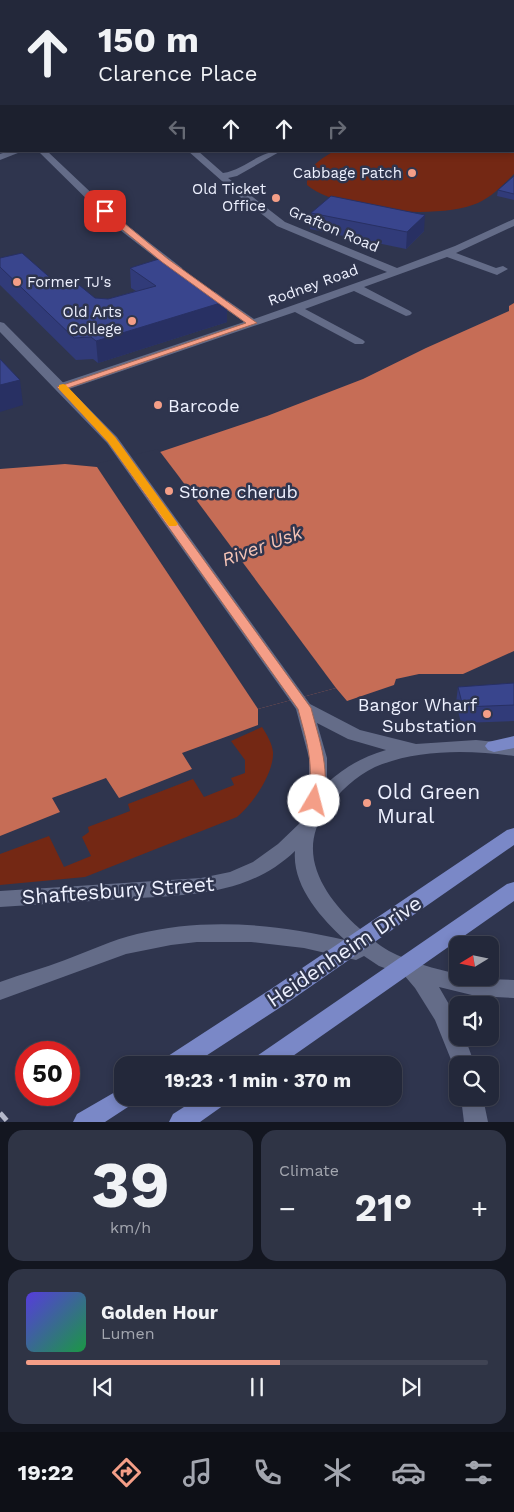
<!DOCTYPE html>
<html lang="en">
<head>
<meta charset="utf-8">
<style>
	:root { --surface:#23283a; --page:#2f3445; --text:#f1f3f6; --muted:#a3a6af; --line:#404454; --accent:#f49e87 }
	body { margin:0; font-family:"Work Sans",sans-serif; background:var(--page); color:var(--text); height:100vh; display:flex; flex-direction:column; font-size:19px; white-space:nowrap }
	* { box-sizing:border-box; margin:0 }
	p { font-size:16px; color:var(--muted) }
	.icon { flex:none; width:28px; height:28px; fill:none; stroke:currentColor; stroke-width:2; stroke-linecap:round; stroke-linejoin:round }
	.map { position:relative; height:1122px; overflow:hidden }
	.panel { display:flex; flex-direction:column; gap:8px; padding:8px; background:#131620; flex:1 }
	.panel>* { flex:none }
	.guide { position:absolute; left:0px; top:0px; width:515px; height:152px; box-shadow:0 2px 8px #0003,0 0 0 1px var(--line); background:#23283a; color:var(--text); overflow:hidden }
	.needle { width:32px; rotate:260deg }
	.buttons { position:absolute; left:449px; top:936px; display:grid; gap:10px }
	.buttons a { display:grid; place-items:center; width:50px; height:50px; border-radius:10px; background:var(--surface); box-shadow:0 2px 8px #0003,0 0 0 1px var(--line); font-size:25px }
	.speed { position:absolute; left:15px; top:1041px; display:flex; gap:10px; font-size:25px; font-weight:700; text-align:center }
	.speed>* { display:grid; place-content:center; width:65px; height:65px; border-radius:50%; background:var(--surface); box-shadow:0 2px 8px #0003,0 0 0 1px var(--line); line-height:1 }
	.speed .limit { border:8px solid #d22; background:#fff; color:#111 }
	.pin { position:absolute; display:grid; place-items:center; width:42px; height:42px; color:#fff; margin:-21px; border-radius:10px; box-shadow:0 2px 8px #0006 }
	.me { position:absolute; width:55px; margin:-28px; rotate:8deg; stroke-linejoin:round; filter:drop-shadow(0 0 4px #0008) }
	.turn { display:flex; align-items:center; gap:18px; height:105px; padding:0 15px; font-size:22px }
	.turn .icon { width:65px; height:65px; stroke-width:2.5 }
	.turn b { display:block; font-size:35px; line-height:42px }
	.lanes { display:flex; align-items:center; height:48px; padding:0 15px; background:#0003; justify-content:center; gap:25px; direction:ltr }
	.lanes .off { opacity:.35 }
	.big { font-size:38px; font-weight:700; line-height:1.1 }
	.panel .tile { flex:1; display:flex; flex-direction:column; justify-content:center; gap:8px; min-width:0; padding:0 18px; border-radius:15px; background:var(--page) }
	.panel .dial { align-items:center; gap:0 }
	.dial b { font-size:65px; line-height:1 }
	.song { display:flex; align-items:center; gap:15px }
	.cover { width:60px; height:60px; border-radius:8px; background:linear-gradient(135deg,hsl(250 70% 55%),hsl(140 70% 35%)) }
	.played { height:5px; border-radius:2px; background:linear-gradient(90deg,var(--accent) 55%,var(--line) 55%) }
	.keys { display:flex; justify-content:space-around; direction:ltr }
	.heat { display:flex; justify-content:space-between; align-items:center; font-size:28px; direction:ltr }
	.panel .tiles { flex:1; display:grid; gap:8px; grid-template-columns:1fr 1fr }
	.tile:last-child { grid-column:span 2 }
	.trip { position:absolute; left:114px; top:1056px; width:288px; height:50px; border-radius:15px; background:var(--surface); box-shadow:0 2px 8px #0003,0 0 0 1px var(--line); font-weight:700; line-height:50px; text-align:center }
	.menu { display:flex; height:80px; justify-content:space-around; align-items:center; background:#0e1017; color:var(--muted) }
	.menu .icon { width:35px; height:35px }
	.menu .current { color:var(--accent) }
	.menu b { font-size:22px; color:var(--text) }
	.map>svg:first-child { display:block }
	.green { fill:#742814 }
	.water { fill:#c66d56 }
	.pier { fill:#2f354e }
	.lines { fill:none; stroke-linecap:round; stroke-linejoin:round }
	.minor { fill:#646c88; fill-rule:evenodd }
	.tertiary { fill:#646c88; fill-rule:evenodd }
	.secondary { fill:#646c88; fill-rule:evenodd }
	.primary { fill:#7a88c7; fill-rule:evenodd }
	.rail { stroke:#b4b8ca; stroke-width:5; stroke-dasharray:10 5; stroke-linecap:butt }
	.wall { fill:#313b79 }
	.shaded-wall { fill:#283063 }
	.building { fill:#39458d; stroke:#283063 }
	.route { fill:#f49e87; stroke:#9f6758 }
	.slow { fill:#f59e0b }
	.poi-dot { fill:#f49e87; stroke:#2f354e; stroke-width:2 }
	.labels { text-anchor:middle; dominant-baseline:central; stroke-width:5; stroke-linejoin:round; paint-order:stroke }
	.far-poi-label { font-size:15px; fill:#edf0fe; stroke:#2f354e; text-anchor:end }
	.far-street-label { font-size:15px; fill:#edf0fe; stroke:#2f354e }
	.poi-label { font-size:18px; fill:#edf0fe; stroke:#2f354e; text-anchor:start }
	.water-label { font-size:19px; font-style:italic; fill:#f4c3b6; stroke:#2f354e }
	.near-poi-label { font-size:21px; fill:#edf0fe; stroke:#2f354e; text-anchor:start }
	.near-street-label { font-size:21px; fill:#edf0fe; stroke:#2f354e }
</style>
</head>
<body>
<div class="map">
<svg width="514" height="1122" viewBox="0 0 514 1122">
	<rect width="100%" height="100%" fill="#2f354e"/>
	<path class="green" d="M 514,131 L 514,174 C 503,185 493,196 478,203 C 439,220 340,212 307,185 C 306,167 321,159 334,151 L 514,151 Z
		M 262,727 C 267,735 272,743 273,752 C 274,773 253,804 237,817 L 85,877 L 0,885 L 0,854 L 49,836 L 64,867 L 91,856 L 82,837 L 89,832 L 88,827 L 130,811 L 128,804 L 193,779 L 204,797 L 234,785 L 231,778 L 245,773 L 245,760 L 231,741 Z"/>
	<path class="water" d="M 514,303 L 514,651 L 463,674 L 419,674 L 396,679 L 394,685 L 347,701 L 336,688 L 258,709 L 258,725 L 182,753 L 192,769 L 119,798 L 106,778 L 52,798 L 60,812 L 0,836 L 0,469 L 65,464 L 97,467 L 160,452 L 267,416 L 363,379 L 426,348 L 509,311 L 509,306 Z"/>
	<path class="pier" d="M 158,449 L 177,474 L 336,688 L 258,709 L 95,464 Z"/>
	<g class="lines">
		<path class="minor" d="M 165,0 L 171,0 L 171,1 L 165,1 Z
			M 318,0 L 331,0 L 331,1 L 319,1 Z
			M 0,34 L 1,34 L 1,38 L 0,38 Z
			M 38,151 L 47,151 L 119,219 L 182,268 L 183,270 L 182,272 L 174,272 L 111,223 Z
			M 188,151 L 198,151 L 223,173 C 244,170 259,151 281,151 L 237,176 L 228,178 L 285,222 L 397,268 L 455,246 L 514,219 L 514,226 L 456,253 L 496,268 L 503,266 L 508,269 L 497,275 L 447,257 L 364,287 L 410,311 L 412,313 L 410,315 L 406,316 L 354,291 L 305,309 L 363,340 L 365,342 L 363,344 L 355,344 L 295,312 L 66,390 L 58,390 L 56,387 L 58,384 L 244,322 L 207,296 L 205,294 L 207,292 L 215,292 L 254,319 L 387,272 L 277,226 L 240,197 Z"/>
		<path class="tertiary" d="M 9,151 L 23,151 L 0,160 L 0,154 Z"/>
		<path class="secondary" d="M 0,322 L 4,323 L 117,437 L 310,704 L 360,730 L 416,744 L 476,740 L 514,744 L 514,756 C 469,750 418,749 375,767 C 356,776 339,792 327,809 C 294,853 325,897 359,928 C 369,936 378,945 389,951 C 410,962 435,969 458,974 L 458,978 L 514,980 L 514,998 L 476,996 L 439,987 L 458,1020 L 458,1038 L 465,1038 L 475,1065 L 458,1065 L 458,1073 L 456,1072 L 435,1020 L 415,988 L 404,975 L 379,966 L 364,956 L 356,960 L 304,948 L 251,942 L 197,942 L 171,945 L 126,954 L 0,1000 L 0,982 C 22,974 44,968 65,960 C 89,951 112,940 137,934 C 206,917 277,924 345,940 C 321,918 292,886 295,851 C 247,897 184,895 122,899 C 82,902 41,904 0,907 L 0,891 L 201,878 L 230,872 L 253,862 L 278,844 L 302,821 L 309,784 L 309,758 L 296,709 L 107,443 L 0,332 ZM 317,723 L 348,739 L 386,750 C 362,757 345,767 327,783 L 327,758 Z
			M 461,1098 L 483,1098 L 488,1122 L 464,1122 Z"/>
		<path class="primary" d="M 514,736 L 514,748 L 494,752 L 488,750 L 485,746 L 488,742 Z
			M 514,828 L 514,845 L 287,1003 L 192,1065 L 162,1065 L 165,1058 L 271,989 L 507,830 Z
			M 514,882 L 514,901 L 280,1065 L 251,1065 L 254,1058 L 507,884 Z
			M 122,1088 L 122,1098 L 134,1098 L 131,1105 L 105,1122 L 73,1122 L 77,1114 Z
			M 198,1098 L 227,1098 L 224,1105 L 200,1122 L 169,1122 L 173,1114 Z"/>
		<path class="rail" d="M 0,1113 L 8,1122"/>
	</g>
	<path class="wall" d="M 514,176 L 514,200 L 497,196 L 498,190 Z
		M 311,213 L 424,231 L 406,249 L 310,229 Z
		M 0,258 L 63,289 L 95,298 L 108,299 L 136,291 L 131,288 L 130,268 L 227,322 L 98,363 L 93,359 L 76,360 L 0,285 Z
		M 514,683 L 514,721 L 461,723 L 456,703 L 458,687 Z"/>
	<path class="shaded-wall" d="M 425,215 L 424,231 L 406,249 L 407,232 Z
		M 227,301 L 227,322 L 98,363 L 96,341 Z
		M 20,380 L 23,405 L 0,412 L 0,385 Z"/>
	<path class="building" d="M 514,176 L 514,194 L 498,190 Z
		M 331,196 L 425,215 L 407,232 L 311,213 Z
		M 22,253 L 63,289 L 79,285 L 95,298 L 108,299 L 156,286 L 130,268 L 162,258 L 227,301 L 96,341 L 91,337 L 74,338 L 0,267 L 0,258 Z
		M 0,359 L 20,380 L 0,385 Z
		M 514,683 L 514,705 L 463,707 L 458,687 Z"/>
	<path class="route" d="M 102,210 L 108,210 L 168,259 L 257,323 L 68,388 L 115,437 L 311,708 C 318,736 334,778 319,805 L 314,807 L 309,805 L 307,801 C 315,765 307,743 298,709 L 108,442 L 57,387 L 246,323 L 162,262 L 102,213 Z"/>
	<path class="slow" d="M 63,384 L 66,385 L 115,437 L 178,524 L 176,526 L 169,526 L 108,442 L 59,389 L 59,385 Z"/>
	<g class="poi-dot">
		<circle cx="412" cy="173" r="5"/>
		<circle cx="276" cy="198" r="5"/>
		<circle cx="17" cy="282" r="5"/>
		<circle cx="132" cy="321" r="5"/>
		<circle cx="158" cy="405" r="5"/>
		<circle cx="169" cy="491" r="5"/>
		<circle cx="487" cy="714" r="5"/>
		<circle cx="367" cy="803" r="5"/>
	</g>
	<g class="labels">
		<g class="far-poi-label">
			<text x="402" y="173">Cabbage Patch</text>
			<text x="266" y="189">Old Ticket<tspan x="266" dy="17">Office</tspan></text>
			<text x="27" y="282" text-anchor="start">Former TJ's</text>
			<text x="122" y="312">Old Arts<tspan x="122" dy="17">College</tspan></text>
		</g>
		<g class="far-street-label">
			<text transform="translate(334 229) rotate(23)">Grafton Road</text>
			<text transform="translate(313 285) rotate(-20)">Rodney Road</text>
		</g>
		<g class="poi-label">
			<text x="168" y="405">Barcode</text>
			<text x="179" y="491">Stone cherub</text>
			<text x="477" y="704" text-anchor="end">Bangor Wharf<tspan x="477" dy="21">Substation</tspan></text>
		</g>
		<g class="water-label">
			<text transform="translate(262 546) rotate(-20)">River Usk</text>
		</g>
		<g class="near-poi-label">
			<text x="377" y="791">Old Green<tspan x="377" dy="24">Mural</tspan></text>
		</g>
		<g class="near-street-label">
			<text transform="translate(118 890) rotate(-4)">Shaftesbury Street</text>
			<text transform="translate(344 951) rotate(-34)">Heidenheim Drive</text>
		</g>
	</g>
</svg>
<div class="buttons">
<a><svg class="needle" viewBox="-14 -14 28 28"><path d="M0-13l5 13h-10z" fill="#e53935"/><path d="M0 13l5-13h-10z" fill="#a3a6af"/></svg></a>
<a><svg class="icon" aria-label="sound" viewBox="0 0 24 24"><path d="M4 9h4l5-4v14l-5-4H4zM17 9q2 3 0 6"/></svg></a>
<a><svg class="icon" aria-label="search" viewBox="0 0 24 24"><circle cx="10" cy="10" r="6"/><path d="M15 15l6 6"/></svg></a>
</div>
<div class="speed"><div class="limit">50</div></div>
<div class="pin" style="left:105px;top:211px;background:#d93025"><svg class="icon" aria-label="arrive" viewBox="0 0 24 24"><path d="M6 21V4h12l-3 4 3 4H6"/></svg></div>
<svg class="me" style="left:314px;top:801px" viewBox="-20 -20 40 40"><circle r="19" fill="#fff"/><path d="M0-13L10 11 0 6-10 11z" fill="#f49e87"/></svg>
<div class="trip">19:23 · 1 min · 370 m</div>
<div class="guide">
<div class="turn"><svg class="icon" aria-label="ahead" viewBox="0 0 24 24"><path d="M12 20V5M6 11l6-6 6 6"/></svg><div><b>150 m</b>Clarence Place</div></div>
<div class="lanes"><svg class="icon off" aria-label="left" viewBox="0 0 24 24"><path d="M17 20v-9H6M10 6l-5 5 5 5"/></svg><svg class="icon" aria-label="ahead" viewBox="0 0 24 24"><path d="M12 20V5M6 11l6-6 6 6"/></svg><svg class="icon" aria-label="ahead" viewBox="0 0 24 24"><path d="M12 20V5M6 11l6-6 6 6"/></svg><svg class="icon off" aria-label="right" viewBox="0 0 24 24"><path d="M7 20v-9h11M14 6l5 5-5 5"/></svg></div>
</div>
</div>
<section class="panel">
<div class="tiles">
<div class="tile dial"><b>39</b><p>km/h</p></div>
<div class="tile"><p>Climate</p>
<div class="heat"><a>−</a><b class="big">21°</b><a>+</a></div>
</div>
<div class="tile">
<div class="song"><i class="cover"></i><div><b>Golden Hour</b><p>Lumen</p></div></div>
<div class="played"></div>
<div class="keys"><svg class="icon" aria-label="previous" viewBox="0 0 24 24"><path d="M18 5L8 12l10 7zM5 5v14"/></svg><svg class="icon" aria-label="pause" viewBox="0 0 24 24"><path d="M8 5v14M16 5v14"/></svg><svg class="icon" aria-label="next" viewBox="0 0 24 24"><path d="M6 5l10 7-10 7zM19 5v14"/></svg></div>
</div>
</div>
</section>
<nav class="menu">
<b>19:22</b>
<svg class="icon current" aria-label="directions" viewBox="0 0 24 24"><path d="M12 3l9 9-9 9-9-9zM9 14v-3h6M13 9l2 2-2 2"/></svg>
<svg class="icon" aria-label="music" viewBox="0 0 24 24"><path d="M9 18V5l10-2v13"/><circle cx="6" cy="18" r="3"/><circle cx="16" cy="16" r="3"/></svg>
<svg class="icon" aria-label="phone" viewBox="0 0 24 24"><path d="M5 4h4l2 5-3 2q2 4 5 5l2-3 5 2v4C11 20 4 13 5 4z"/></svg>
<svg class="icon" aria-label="climate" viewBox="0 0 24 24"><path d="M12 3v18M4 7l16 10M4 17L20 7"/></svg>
<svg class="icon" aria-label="car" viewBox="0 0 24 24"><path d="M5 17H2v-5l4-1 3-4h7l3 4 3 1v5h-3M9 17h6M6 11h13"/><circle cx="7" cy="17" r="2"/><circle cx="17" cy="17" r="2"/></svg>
<svg class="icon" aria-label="filters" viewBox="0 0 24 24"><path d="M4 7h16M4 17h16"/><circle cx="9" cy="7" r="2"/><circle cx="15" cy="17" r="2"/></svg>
</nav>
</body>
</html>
